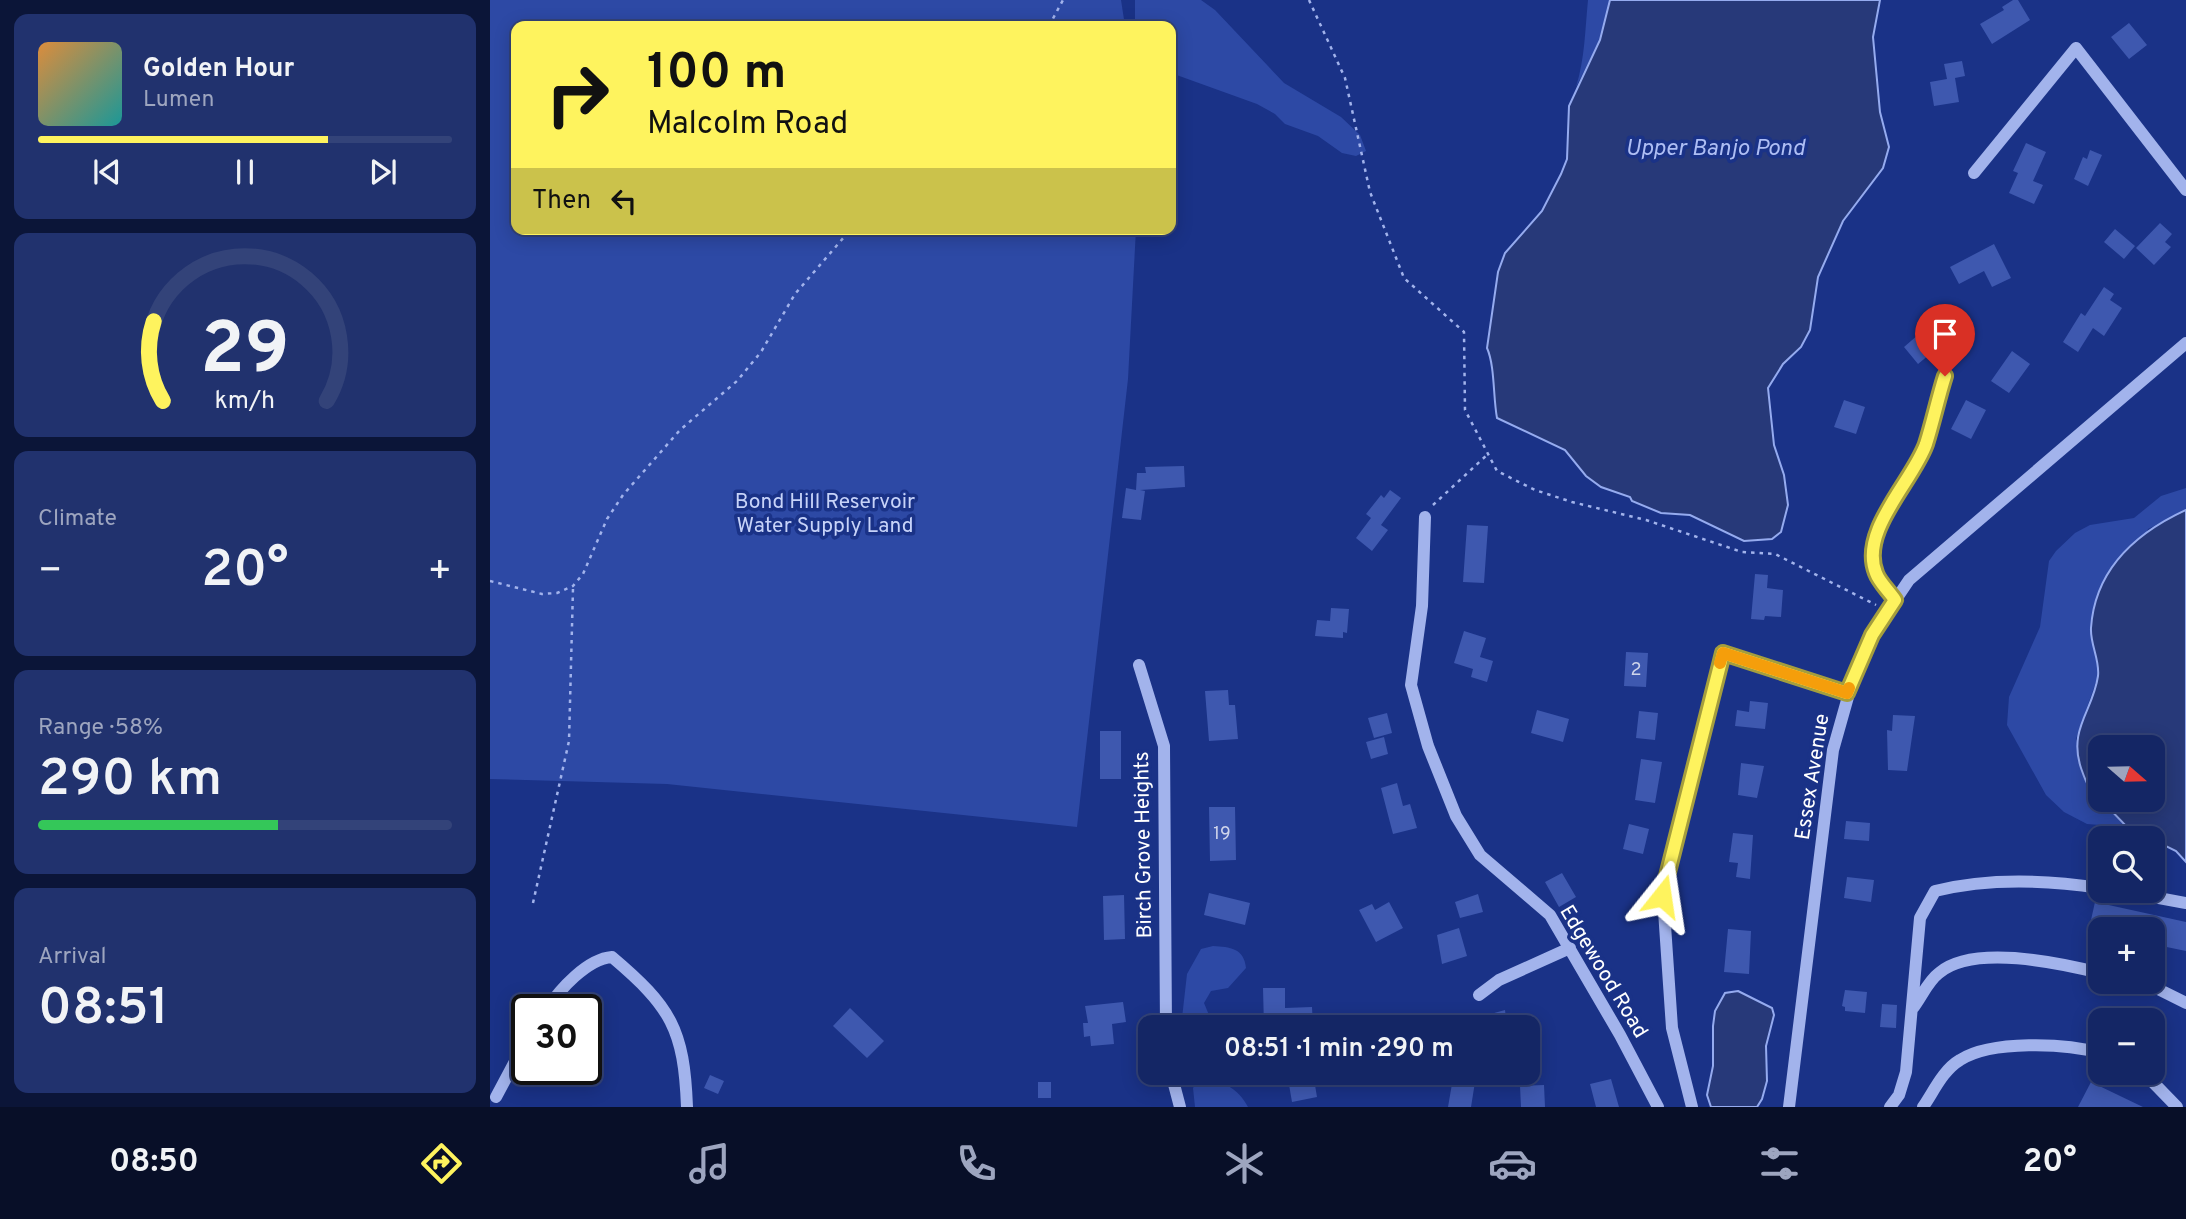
<!DOCTYPE html>
<html lang="en">
<head>
<meta charset="utf-8">
<style>
	:root { --surface:#142665; --page:#21326e; --text:#f1f3f6; --muted:#9da5bf; --line:#334379; --accent:#fef35e }
	body { margin:0; font-family:Overpass,sans-serif; background:var(--page); color:var(--text); height:100vh; display:flex; flex-direction:column; font-size:26px; white-space:nowrap }
	* { box-sizing:border-box; margin:0 }
	p { font-size:23px; color:var(--muted) }
	.icon { flex:none; width:38px; height:38px; fill:none; stroke:currentColor; stroke-width:2; stroke-linecap:round; stroke-linejoin:round }
	.map { position:relative; flex:1; overflow:hidden }
	.panel { display:flex; flex-direction:column; gap:14px; padding:14px; background:#0b1538; width:490px }
	.panel>* { flex:none }
	.hud { position:absolute; left:21px; top:21px; width:665px; height:214px; border-radius:14px; box-shadow:0 4px 18px #0003,0 0 0 2px var(--line); background:#fef35e; color:#111; overflow:hidden }
	.needle { width:46px; rotate:110deg }
	.buttons { position:absolute; left:1598px; top:735px; display:grid; gap:14px }
	.buttons a { display:grid; place-items:center; width:77px; height:77px; border-radius:14px; background:var(--surface); box-shadow:0 4px 18px #0003,0 0 0 2px var(--line); font-size:35px }
	.speed { position:absolute; left:21px; top:994px; display:flex; gap:14px; font-size:35px; font-weight:700; text-align:center }
	.speed>* { display:grid; place-content:center; width:91px; height:91px; border-radius:50%; background:var(--surface); box-shadow:0 4px 18px #0003,0 0 0 2px var(--line); line-height:1 }
	.speed .limit { border:4px solid #111; border-radius:10px; background:#fff; color:#111 }
	.pin { position:absolute; display:grid; place-items:center; width:60px; height:60px; color:#fff; margin:-72px -30px; border-radius:50% 50% 50% 0; rotate:-45deg; box-shadow:0 0 7px #0007 }
	.pin .icon { rotate:45deg }
	.me { position:absolute; width:77px; margin:-38px; rotate:15deg; stroke-linejoin:round; filter:drop-shadow(0 0 5px #0008) }
	.turn { display:flex; align-items:center; gap:24px; height:147px; padding:0 21px; font-size:32px }
	.turn .icon { width:91px; height:91px; stroke-width:2.5 }
	.turn b { display:block; font-size:49px; line-height:60px }
	.then { display:flex; align-items:center; height:66px; padding:0 21px; background:#0003; gap:14px; font-size:26px }
	.big { font-size:52px; font-weight:600; line-height:1.1 }
	.panel .card { flex:1; display:flex; flex-direction:column; justify-content:center; gap:10px; min-width:0; padding:0 24px; border-radius:14px; background:var(--page) }
	.panel .dial { align-items:center; gap:0 }
	.dial svg { height:182px; overflow:visible; fill:none; stroke:var(--line); stroke-width:7; stroke-linecap:round; text-anchor:middle }
	.dial text { fill:var(--text); stroke:none }
	.song { display:flex; align-items:center; gap:21px }
	.cover { width:84px; height:84px; border-radius:10px; background:linear-gradient(135deg,hsl(30 70% 55%),hsl(180 70% 35%)) }
	.played { height:7px; border-radius:4px; background:linear-gradient(90deg,var(--accent) 70%,var(--line) 70%) }
	.keys { display:flex; justify-content:space-around; direction:ltr }
	.heat { display:flex; justify-content:space-between; align-items:center; font-size:38px; direction:ltr }
	.charge { height:10px; border-radius:5px; background:linear-gradient(90deg,#34c759 58%,var(--line) 0) }
	.trip { position:absolute; left:648px; top:1015px; width:402px; height:70px; border-radius:14px; background:var(--surface); box-shadow:0 4px 18px #0003,0 0 0 2px var(--line); font-weight:600; line-height:70px; text-align:center }
	.tab-bar { display:flex; height:112px; justify-content:space-around; align-items:center; background:#080f28; color:var(--muted) }
	.tab-bar .icon { width:49px; height:49px }
	.tab-bar .active { color:var(--accent) }
	.tab-bar b { font-size:32px; color:var(--text) }
	main { display:flex; flex:1; min-height:0 }
	.map>svg:first-child { display:block }
	.green { fill:#2d49a5 }
	.water { fill:#273979; stroke:#95abef; stroke-width:2 }
	.building { fill:#3e58af }
	.lines { fill:none; stroke-linecap:round; stroke-linejoin:round }
	.path { stroke:#a2b3ec; stroke-width:2.5; stroke-dasharray:3.5 5; stroke-linecap:butt }
	.minor { stroke:#a2b3ec; stroke-width:12 }
	.route-casing { stroke:#a59e3d; stroke-width:18 }
	.route { stroke:#fef35e; stroke-width:12 }
	.slow { stroke:#f59e0b; stroke-width:12 }
	.labels { text-anchor:middle; dominant-baseline:central; stroke-width:7; stroke-linejoin:round; paint-order:stroke }
	.number-label { font-size:18px; fill:#cfd5eb }
	.park-label { font-size:21px; fill:#c7d3f9; stroke:#1a3287 }
	.street-label { font-size:21px; fill:#fff; stroke:#1a3287 }
	.water-label { font-size:23px; font-style:italic; fill:#aebef4; stroke:#1a3287 }
</style>
</head>
<body>
<main>
<section class="panel">
<div class="card">
<div class="song"><i class="cover"></i><div><b>Golden Hour</b><p>Lumen</p></div></div>
<div class="played"></div>
<div class="keys"><svg class="icon" aria-label="previous" viewBox="0 0 24 24"><path d="M18 5L8 12l10 7zM5 5v14"/></svg><svg class="icon" aria-label="pause" viewBox="0 0 24 24"><path d="M8 5v14M16 5v14"/></svg><svg class="icon" aria-label="next" viewBox="0 0 24 24"><path d="M6 5l10 7-10 7zM19 5v14"/></svg></div>
</div>
<div class="card dial"><svg viewBox="0 0 100 80">
<path d="M14 69A42 42 0 1 1 86 69"/>
<path d="M14 69A42 42 0 0 1 10 34" stroke="#fef35e"/>
<text x="50" y="56" font-size="32" font-weight="700">29</text>
<text x="50" y="72" font-size="11">km/h</text>
</svg></div>
<div class="card"><p>Climate</p>
<div class="heat"><a>−</a><b class="big">20°</b><a>+</a></div>
</div>
<div class="card"><p>Range · 58%</p><b class="big">290 km</b><div class="charge"></div></div>
<div class="card"><p>Arrival</p><b class="big">08:51</b></div>
</section>
<div class="map">
<svg width="1696" height="1107" viewBox="0 0 1696 1107">
	<rect width="100%" height="100%" fill="#1a3287"/>
	<path class="green" d="M 0,0 L 631,0 L 635,26 L 26,26 L 26,229 L 646,229 L 638,379 L 587,827 L 177,784 L 0,779 Z
		M 645,0 L 711,0 L 725,10 L 794,83 L 851,117 L 870,135 L 876,151 L 866,156 L 852,153 L 828,136 L 795,124 L 785,114 L 767,104 L 681,73 L 681,26 L 648,26 L 645,22 Z
		M 1098,0 L 1120,0 L 1110,40 L 1086,87 C 1095,58 1095,30 1098,0 Z
		M 1696,488 L 1696,510 L 1658,529 L 1606,656 L 1608,676 L 1586,739 L 1598,789 L 1637,827 L 1597,824 L 1574,812 L 1556,795 L 1517,725 L 1519,697 L 1550,627 L 1559,561 L 1566,551 L 1585,533 L 1600,525 L 1644,518 L 1671,496 Z
		M 723,946 C 740,947 754,948 756,968 L 738,988 L 721,991 L 714,1003 L 719,1015 L 718,1027 L 691,1027 L 697,974 L 711,949 Z
		M 709,1079 C 731,1079 748,1088 758,1107 L 705,1107 L 703,1088 Z"/>
	<path class="water" d="M 1120,0 L 1390,0 L 1383,37 L 1390,112 L 1399,147 L 1393,168 L 1353,221 L 1328,277 L 1320,330 L 1311,347 L 1293,364 L 1278,388 L 1284,445 L 1294,475 L 1298,505 L 1291,532 L 1282,539 L 1254,541 L 1200,515 L 1171,513 L 1142,501 L 1140,497 L 1111,487 L 1096,476 L 1075,450 L 1007,418 C 1003,397 1005,366 997,348 L 1008,272 L 1015,253 L 1052,211 L 1071,174 L 1077,159 L 1079,106 L 1110,40 Z
		M 1696,510 L 1696,862 L 1686,851 L 1637,827 L 1611,800 L 1662,800 L 1662,747 L 1610,747 L 1610,799 C 1598,789 1596,782 1591,768 C 1578,729 1603,711 1608,676 C 1610,660 1600,644 1601,628 C 1605,569 1646,533 1696,510 Z
		M 1248,991 L 1282,1008 L 1284,1015 L 1276,1046 L 1277,1081 L 1272,1099 L 1267,1107 L 1221,1107 L 1217,1095 L 1223,1066 L 1223,1026 L 1225,1011 L 1235,993 Z"/>
	<path class="building" d="M 1523,0 L 1528,0 L 1540,20 L 1502,44 L 1490,24 L 1514,10 L 1512,7 Z
		M 1639,23 L 1657,45 L 1639,59 L 1621,37 Z
		M 1472,61 L 1475,76 L 1465,78 L 1469,102 L 1444,106 L 1440,82 L 1457,79 L 1454,64 Z
		M 1536,143 L 1556,152 L 1543,181 L 1553,185 L 1544,204 L 1519,193 L 1528,173 L 1523,171 Z
		M 1600,150 L 1612,155 L 1598,186 L 1584,179 L 1593,157 L 1597,159 Z
		M 1670,223 L 1682,234 L 1675,242 L 1681,247 L 1664,265 L 1646,248 Z
		M 1625,229 L 1645,246 L 1634,259 L 1614,242 Z
		M 1504,244 L 1521,278 L 1502,287 L 1494,271 L 1469,284 L 1460,267 Z
		M 1614,287 L 1624,294 L 1620,300 L 1632,308 L 1614,336 L 1603,328 L 1588,352 L 1573,342 L 1591,313 L 1595,316 Z
		M 1448,312 L 1462,328 L 1447,340 L 1451,345 L 1428,364 L 1414,347 L 1436,328 L 1433,325 Z
		M 1522,351 L 1540,364 L 1519,393 L 1501,381 Z
		M 1354,400 L 1375,407 L 1366,434 L 1344,427 Z
		M 1476,400 L 1496,410 L 1481,439 L 1461,429 Z
		M 694,466 L 695,487 L 650,490 L 655,491 L 651,520 L 632,518 L 636,488 L 646,490 L 647,473 L 656,473 L 655,467 Z
		M 900,490 L 911,498 L 891,525 L 898,530 L 882,551 L 866,538 L 881,518 L 876,514 L 891,495 L 894,498 Z
		M 977,525 L 998,526 L 994,583 L 973,582 Z
		M 1265,574 L 1278,575 L 1277,588 L 1293,590 L 1291,617 L 1275,616 L 1274,620 L 1261,619 Z
		M 841,608 L 859,609 L 857,633 L 853,632 L 853,638 L 825,636 L 827,620 L 840,621 Z
		M 974,631 L 996,638 L 990,657 L 1003,661 L 997,682 L 981,677 L 983,669 L 964,663 Z
		M 1136,652 L 1158,653 L 1156,687 L 1134,686 Z
		M 738,690 L 739,705 L 745,705 L 748,739 L 719,741 L 715,691 Z
		M 1260,701 L 1278,703 L 1275,729 L 1245,726 L 1247,710 L 1259,712 Z
		M 1047,710 L 1079,719 L 1073,742 L 1041,733 Z
		M 1149,711 L 1168,713 L 1165,740 L 1146,738 Z
		M 897,713 L 902,733 L 884,738 L 878,718 Z
		M 1403,715 L 1425,716 L 1417,771 L 1398,770 L 1397,730 L 1402,731 Z
		M 610,731 L 631,731 L 631,779 L 610,779 Z
		M 894,737 L 898,754 L 881,759 L 876,742 Z
		M 1151,759 L 1172,762 L 1165,803 L 1145,800 Z
		M 1251,763 L 1274,766 L 1267,798 L 1248,795 Z
		M 907,783 L 913,806 L 920,804 L 927,828 L 903,834 L 891,788 Z
		M 719,807 L 745,807 L 746,860 L 720,861 Z
		M 1356,821 L 1380,823 L 1379,841 L 1354,839 Z
		M 1139,824 L 1159,829 L 1153,854 L 1133,849 Z
		M 1243,833 L 1263,835 L 1260,879 L 1246,877 L 1248,863 L 1239,862 Z
		M 1072,873 L 1086,897 L 1069,907 L 1055,882 Z
		M 1357,877 L 1384,880 L 1381,902 L 1354,898 Z
		M 719,893 L 760,903 L 755,925 L 714,915 Z
		M 988,894 L 993,912 L 970,918 L 965,902 Z
		M 634,895 L 635,939 L 614,940 L 613,896 Z
		M 899,902 L 913,928 L 886,942 L 869,910 L 882,904 L 885,910 Z
		M 1605,902 L 1696,922 L 1696,951 L 1662,944 L 1662,929 L 1599,929 Z
		M 969,928 L 977,956 L 952,964 L 947,935 Z
		M 1238,929 L 1261,931 L 1259,974 L 1234,972 Z
		M 773,988 L 795,988 L 795,1008 L 822,1007 L 823,1027 L 774,1027 Z
		M 1355,990 L 1377,992 L 1375,1013 L 1355,1011 L 1355,1007 L 1352,1006 Z
		M 633,1002 L 636,1022 L 622,1024 L 624,1044 L 601,1046 L 600,1036 L 594,1037 L 593,1023 L 598,1023 L 595,1006 Z
		M 1392,1004 L 1407,1005 L 1406,1028 L 1390,1027 Z
		M 360,1008 L 394,1041 L 377,1058 L 343,1026 Z
		M 1015,1010 L 1017,1027 L 968,1027 L 968,1023 Z
		M 797,1073 L 823,1073 L 827,1097 L 802,1102 Z
		M 220,1075 L 234,1081 L 228,1094 L 214,1088 Z
		M 963,1078 L 985,1082 L 981,1107 L 958,1107 Z
		M 1121,1079 L 1129,1107 L 1106,1107 L 1100,1084 Z
		M 548,1082 L 561,1082 L 561,1098 L 548,1098 Z
		M 1601,1082 L 1653,1107 L 1588,1107 Z
		M 1054,1085 L 1055,1107 L 1031,1107 L 1030,1086 Z"/>
	<g class="lines">
		<path class="path" d="M 819,0 L 855,78 L 880,192 L 914,278 L 974,332 L 975,410 L 1007,471 L 1045,490 L 1082,502 L 1156,520 L 1252,552 L 1285,554 L 1386,605
			M 559,26 L 573,0
			M 943,505 L 998,454
			M 0,581 L 52,594 L 67,593 L 83,586 L 93,574 L 117,519 L 133,495 L 190,430 L 247,381 L 271,352 L 305,294 L 361,229
			M 43,903 L 79,741 L 83,588"/>
		<path class="minor" d="M 1484,173 L 1586,48 L 1696,190
			M 935,517 L 932,606 L 921,685 L 938,746 L 966,816 L 990,855 L 1060,915 L 1130,1035 L 1168,1107
			M 1405,600 C 1399,591 1389,582 1386,573 C 1369,531 1423,481 1436,444 C 1443,422 1448,398 1455,375
			M 649,665 L 674,746 L 676,1027
			M 1631,891 L 1696,903
			M 1644,982 L 1664,987 L 1696,1003
			M 989,995 L 1009,980 L 1080,948
			M 1423,1008 C 1431,998 1438,981 1449,973 C 1483,944 1570,963 1610,973
			M 56,1010 C 70,989 97,959 122,957 C 181,1007 194,1029 197,1107
			M 681,1073 L 690,1107
			M 1654,1073 L 1687,1107
			M 6,1097 L 37,1039
			M 1202,1107 L 1182,1028 L 1173,896 L 1233,653 L 1357,693
			M 1299,1107 L 1343,750 L 1367,665 L 1382,635 L 1419,580 L 1696,343
			M 1400,1107 L 1409,1095 L 1416,1072 L 1430,918 L 1445,891 C 1497,878 1557,880 1610,888
			M 1433,1107 C 1444,1091 1453,1070 1470,1060 C 1501,1040 1576,1043 1610,1053"/>
	</g>
	<g class="lines">
		<g class="route-casing">
			<path id="route" d="M 1172,896 L 1233,653 L 1357,693 L 1382,635 L 1405,600 C 1399,591 1389,582 1386,573 C 1369,531 1423,481 1436,444 C 1443,422 1448,398 1455,376"/>
		</g>
		<use href="#route" class="route"/>
		<path class="slow" d="M 1230,663 L 1233,653 L 1357,693 L 1359,688"/>
	</g>
	<g class="labels">
		<g class="number-label">
			<text x="1146" y="670">2</text>
			<text x="732" y="834">19</text>
		</g>
		<g class="park-label">
			<text x="335" y="502">Bond Hill Reservoir<tspan x="335" dy="24">Water Supply Land</tspan></text>
		</g>
		<g class="street-label">
			<text transform="translate(1323 777) rotate(-81)">Essex Avenue</text>
			<text transform="translate(654 845) rotate(-91)">Birch Grove Heights</text>
			<text transform="translate(1113 972) rotate(59)">Edgewood Road</text>
		</g>
		<g class="water-label">
			<text x="1225" y="149">Upper Banjo Pond</text>
		</g>
	</g>
</svg>
<div class="buttons">
<a><svg class="needle" viewBox="-14 -14 28 28"><path d="M0-13l5 13h-10z" fill="#e53935"/><path d="M0 13l5-13h-10z" fill="#9da5bf"/></svg></a>
<a><svg class="icon" aria-label="search" viewBox="0 0 24 24"><circle cx="10" cy="10" r="6"/><path d="M15 15l6 6"/></svg></a>
<a>+</a>
<a>−</a>
</div>
<div class="speed"><div class="limit">30</div></div>
<div class="pin" style="left:1455px;top:376px;background:#d93025"><svg class="icon" aria-label="arrive" viewBox="0 0 24 24"><path d="M6 21V4h12l-3 4 3 4H6"/></svg></div>
<svg class="me" style="left:1172px;top:896px" viewBox="-20 -20 40 40"><path d="M0-17L14 15 0 8-14 15z" fill="#fef35e" stroke="#fff" stroke-width="4"/></svg>
<div class="trip">08:51 · 1 min · 290 m</div>
<div class="hud">
<div class="turn"><svg class="icon" aria-label="right" viewBox="0 0 24 24"><path d="M7 20v-9h11M14 6l5 5-5 5"/></svg><div><b>100 m</b>Malcolm Road</div></div>
<div class="then">Then<svg class="icon" aria-label="left" viewBox="0 0 24 24"><path d="M17 20v-9H6M10 6l-5 5 5 5"/></svg></div>
</div>
</div>
</main>
<nav class="tab-bar">
<b>08:50</b>
<svg class="icon active" aria-label="directions" viewBox="0 0 24 24"><path d="M12 3l9 9-9 9-9-9zM9 14v-3h6M13 9l2 2-2 2"/></svg>
<svg class="icon" aria-label="music" viewBox="0 0 24 24"><path d="M9 18V5l10-2v13"/><circle cx="6" cy="18" r="3"/><circle cx="16" cy="16" r="3"/></svg>
<svg class="icon" aria-label="phone" viewBox="0 0 24 24"><path d="M5 4h4l2 5-3 2q2 4 5 5l2-3 5 2v4C11 20 4 13 5 4z"/></svg>
<svg class="icon" aria-label="climate" viewBox="0 0 24 24"><path d="M12 3v18M4 7l16 10M4 17L20 7"/></svg>
<svg class="icon" aria-label="car" viewBox="0 0 24 24"><path d="M5 17H2v-5l4-1 3-4h7l3 4 3 1v5h-3M9 17h6M6 11h13"/><circle cx="7" cy="17" r="2"/><circle cx="17" cy="17" r="2"/></svg>
<svg class="icon" aria-label="filters" viewBox="0 0 24 24"><path d="M4 7h16M4 17h16"/><circle cx="9" cy="7" r="2"/><circle cx="15" cy="17" r="2"/></svg>
<b>20°</b>
</nav>
</body>
</html>
